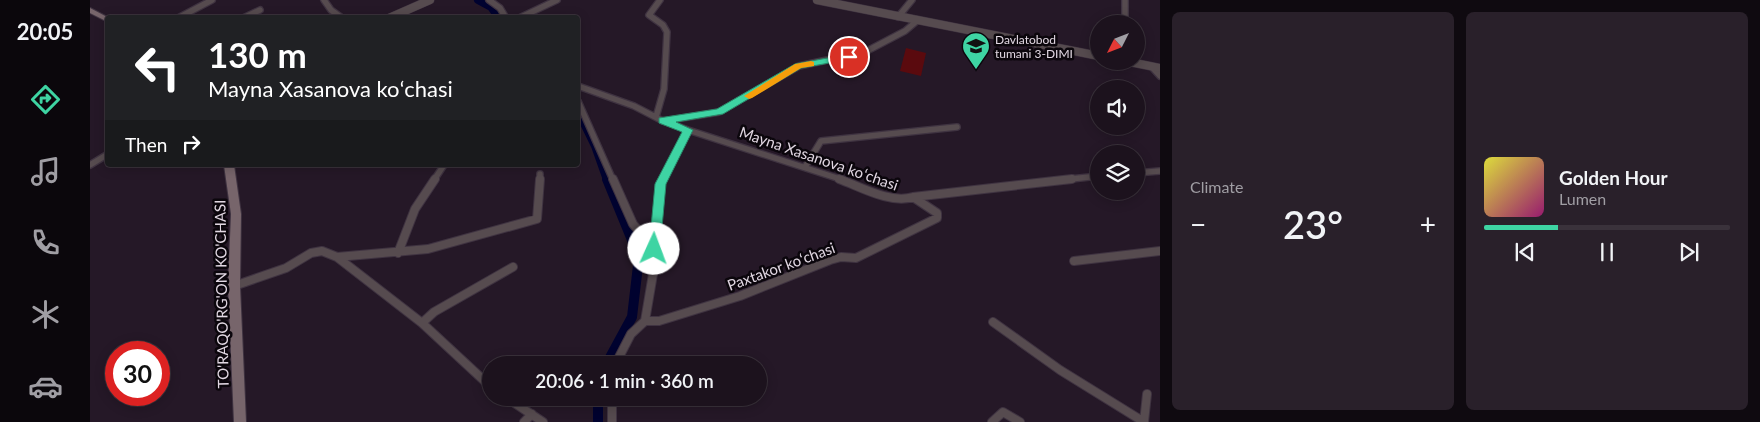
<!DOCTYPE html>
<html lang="en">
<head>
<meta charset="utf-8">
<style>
	:root { --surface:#1c121d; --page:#29202a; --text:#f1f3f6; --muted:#a09ea4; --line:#3a323b; --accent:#3ed4a3 }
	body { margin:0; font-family:Lato,sans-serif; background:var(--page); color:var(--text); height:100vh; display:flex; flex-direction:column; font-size:19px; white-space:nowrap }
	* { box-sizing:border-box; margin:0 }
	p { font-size:16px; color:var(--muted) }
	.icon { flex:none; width:28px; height:28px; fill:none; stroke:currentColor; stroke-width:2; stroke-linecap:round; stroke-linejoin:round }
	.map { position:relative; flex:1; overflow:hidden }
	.side { display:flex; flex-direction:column; gap:12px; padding:12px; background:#0f0a10; width:600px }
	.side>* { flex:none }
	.guide { position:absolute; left:15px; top:15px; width:475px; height:152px; border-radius:5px; box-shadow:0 2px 12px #0003,0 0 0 1px var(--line); background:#202124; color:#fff; overflow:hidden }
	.needle { width:32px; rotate:228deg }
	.tools { position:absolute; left:1000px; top:15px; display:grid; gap:10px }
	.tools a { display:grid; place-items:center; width:55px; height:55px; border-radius:50%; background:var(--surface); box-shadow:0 2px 12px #0003,0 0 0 1px var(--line); font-size:25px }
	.speed { position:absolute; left:15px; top:341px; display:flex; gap:10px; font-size:25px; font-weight:700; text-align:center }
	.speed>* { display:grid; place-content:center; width:65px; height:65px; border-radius:50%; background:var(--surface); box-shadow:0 2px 12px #0003,0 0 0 1px var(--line); line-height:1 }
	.speed .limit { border:8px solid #d22; background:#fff; color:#111 }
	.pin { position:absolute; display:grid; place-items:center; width:42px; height:42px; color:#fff; margin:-21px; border:2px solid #fff; border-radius:50%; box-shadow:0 1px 5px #0007 }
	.me { position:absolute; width:55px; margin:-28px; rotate:2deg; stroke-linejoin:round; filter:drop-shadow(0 0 4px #0008) }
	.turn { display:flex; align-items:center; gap:18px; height:105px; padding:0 20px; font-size:22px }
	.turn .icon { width:65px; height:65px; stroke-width:2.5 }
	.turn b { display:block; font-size:35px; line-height:42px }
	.then { display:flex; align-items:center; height:48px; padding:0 20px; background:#0003; gap:10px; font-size:19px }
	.big { font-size:38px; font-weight:600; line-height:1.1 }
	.side .card { flex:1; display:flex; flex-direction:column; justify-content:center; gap:8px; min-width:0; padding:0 18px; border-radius:8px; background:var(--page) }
	.song { display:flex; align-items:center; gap:15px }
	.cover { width:60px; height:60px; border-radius:8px; background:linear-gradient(135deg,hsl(60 70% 55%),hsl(320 70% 35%)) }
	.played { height:5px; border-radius:2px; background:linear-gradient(90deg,var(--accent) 30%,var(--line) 30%) }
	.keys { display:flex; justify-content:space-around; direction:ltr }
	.heat { display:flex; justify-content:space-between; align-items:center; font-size:28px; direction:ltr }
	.side .tiles { flex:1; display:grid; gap:12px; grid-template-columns:repeat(2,1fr) }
	.trip { position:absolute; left:392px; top:356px; width:285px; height:50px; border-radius:25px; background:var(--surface); box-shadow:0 2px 12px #0003,0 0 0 1px var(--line); font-weight:600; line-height:50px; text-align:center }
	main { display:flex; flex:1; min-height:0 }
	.tab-bar { display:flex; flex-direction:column; width:90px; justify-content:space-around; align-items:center; background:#0b070c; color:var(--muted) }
	.tab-bar .icon { width:35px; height:35px }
	.tab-bar .active { color:var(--accent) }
	.tab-bar b { font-size:22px; color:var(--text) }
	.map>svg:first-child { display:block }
	.green { fill:#5a0a0e }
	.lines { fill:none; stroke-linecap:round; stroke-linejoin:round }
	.canal-far1 { stroke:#00022f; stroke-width:8 }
	.canal { stroke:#00022f; stroke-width:10 }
	.minor-far1-casing { stroke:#3f3341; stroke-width:8 }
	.minor-casing { stroke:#3f3341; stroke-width:10 }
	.tertiary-casing { stroke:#3f3341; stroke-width:9 }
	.secondary-casing { stroke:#3f3341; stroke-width:2 }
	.minor-far1 { stroke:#564b4f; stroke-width:5.5 }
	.minor { stroke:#564b4f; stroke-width:8 }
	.tertiary { stroke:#564b4f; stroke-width:8 }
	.secondary { fill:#77656b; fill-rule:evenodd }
	.route { fill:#3ed4a3; stroke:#288a6a }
	.slow { fill:#f59e0b }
	.labels { text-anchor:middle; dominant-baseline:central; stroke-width:5; stroke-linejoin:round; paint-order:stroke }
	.far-poi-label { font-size:12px; fill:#e2d8e3; stroke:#0b060c; text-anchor:start }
	.street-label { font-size:15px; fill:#e2d8e3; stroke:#0b060c }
</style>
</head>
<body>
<main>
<nav class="tab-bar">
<b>20:05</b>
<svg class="icon active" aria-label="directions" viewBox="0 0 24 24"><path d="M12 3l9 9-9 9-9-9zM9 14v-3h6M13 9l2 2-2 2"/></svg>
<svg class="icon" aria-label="music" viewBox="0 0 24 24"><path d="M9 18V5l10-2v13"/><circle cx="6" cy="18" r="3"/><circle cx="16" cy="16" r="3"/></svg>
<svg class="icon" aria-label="phone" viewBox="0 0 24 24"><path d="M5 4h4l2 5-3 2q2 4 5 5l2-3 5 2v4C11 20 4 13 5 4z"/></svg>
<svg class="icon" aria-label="climate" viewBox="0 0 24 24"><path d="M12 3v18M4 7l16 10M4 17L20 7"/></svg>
<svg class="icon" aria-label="car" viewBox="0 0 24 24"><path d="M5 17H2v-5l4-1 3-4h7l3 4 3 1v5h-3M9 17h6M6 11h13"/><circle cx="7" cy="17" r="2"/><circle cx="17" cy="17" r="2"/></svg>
</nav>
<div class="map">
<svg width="1070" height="422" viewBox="0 0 1070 422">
	<rect width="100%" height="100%" fill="#251827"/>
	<path class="green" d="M 816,48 L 836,53 L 831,76 L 810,71 Z"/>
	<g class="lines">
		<path class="canal-far1" d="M 388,0 L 401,7 L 409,18
			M 488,111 L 505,146 L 517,180"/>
		<path class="canal" d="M 516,365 L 542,317 L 549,257 L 517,179
			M 508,398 L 508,422"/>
		<g class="minor-far1-casing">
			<path id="minor-far1" d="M 234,0 L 241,10 L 252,18
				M 399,0 L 410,8 L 416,18
				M 1035,0 L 1035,24
				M 808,17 L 822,0
				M 88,18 L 122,0
				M 153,18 L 170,10
				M 429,18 L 467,0
				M 1061,66 L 1070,76
				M 488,86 L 544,106 L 573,121 L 598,130 L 753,180
				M 488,101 L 523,180
				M 566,117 L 574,89 L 577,32 L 573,25 L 559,15 L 570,0
				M 573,121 L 629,112 L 709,66 L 775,52 L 815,31 L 828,20
				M 0,165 L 18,154
				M 715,167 L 731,141 L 867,127
				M 1046,173 L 1070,171
				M 344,180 L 354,165
				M 450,180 L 450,174
				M 572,180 L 598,130
				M 971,180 L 1009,176"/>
		</g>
		<g class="minor-casing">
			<path id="minor" d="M 523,179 L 543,224 L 564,249 L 563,274 L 555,321 L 541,334 L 525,365
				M 749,179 C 771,187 800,204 823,197
				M 564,249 L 570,184 L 573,179
				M 308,253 L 325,209 L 345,179
				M 247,257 L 338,249 L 447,219 L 450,179
				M 984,261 L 1070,251
				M 144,286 L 196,268 L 221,253 L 232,251 L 247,257 L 332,323 L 401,387
				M 555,321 L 569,321 L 650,296 L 740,260 L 751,257 L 766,258 L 847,218 L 847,213 L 823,197 L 982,179
				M 903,322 L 970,370 L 1054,422
				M 332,323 L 344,312 L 423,267
				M 417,398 L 453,422
				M 522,398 L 522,422
				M 434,422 L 442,414
				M 902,422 L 913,412 L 930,422
				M 1054,422 L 1057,394"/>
		</g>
		<g class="tertiary-casing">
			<path id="tertiary" d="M 727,0 L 1009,56
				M 299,18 L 340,0
				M 1035,61 L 1070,68"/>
		</g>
		<g class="secondary-casing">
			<path id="secondary" d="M 0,8 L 19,18 L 18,18 L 18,22 L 0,13 Z
				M 134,165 L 144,165 L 151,214 L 150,286 L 156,422 L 144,422 L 138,286 L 141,214 Z"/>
		</g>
		<use href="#minor-far1" class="minor-far1"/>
		<use href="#minor" class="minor"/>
		<use href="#tertiary" class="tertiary"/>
		<use href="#secondary" class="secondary"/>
	</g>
	<path class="route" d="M 759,54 L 762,55 L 762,59 L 711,68 L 633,114 L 586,122 L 603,130 L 576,184 L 570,249 L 569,252 L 560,252 L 559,249 L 565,184 L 592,132 L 569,123 L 569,118 L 627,109 L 705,64 Z"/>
	<path class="slow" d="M 721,61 L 724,62 L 724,66 L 711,68 L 662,98 L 659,99 L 654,96 L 705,64 Z"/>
	<defs>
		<g id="school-pin" transform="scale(1.4375)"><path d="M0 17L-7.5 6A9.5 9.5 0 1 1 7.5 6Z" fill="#3ed4a3" stroke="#0b060c"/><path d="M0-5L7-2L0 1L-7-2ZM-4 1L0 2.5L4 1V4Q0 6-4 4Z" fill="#111"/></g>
	</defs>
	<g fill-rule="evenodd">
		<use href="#school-pin" x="886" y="46"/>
	</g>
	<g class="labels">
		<g class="far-poi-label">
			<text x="905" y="39">Davlatobod<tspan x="905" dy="14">tumani 3-DIMI</tspan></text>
		</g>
		<g class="street-label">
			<text transform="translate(729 158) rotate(19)">Mayna Xasanova koʻchasi</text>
			<text transform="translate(691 266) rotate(-20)">Paxtakor koʻchasi</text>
			<text transform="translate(131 294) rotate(-91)">TO'RAQO'RG'ON KO'CHASI</text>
		</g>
	</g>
</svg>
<div class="tools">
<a><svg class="needle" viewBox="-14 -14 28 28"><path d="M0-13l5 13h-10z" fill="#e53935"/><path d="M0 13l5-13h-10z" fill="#a09ea4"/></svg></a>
<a><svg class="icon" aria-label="sound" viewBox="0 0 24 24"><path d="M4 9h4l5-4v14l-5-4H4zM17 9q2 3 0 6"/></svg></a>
<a><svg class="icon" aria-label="layers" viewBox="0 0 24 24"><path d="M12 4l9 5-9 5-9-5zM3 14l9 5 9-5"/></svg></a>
</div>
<div class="speed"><div class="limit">30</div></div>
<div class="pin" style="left:759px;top:57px;background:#d93025"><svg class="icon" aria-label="arrive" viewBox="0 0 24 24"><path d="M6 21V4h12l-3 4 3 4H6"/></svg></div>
<svg class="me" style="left:564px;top:249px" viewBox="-20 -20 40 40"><circle r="19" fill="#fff"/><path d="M0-13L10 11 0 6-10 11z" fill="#3ed4a3"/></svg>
<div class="trip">20:06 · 1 min · 360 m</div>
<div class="guide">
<div class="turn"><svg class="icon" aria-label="left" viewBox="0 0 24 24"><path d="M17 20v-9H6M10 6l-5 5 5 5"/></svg><div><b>130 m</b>Mayna Xasanova koʻchasi</div></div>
<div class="then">Then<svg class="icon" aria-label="right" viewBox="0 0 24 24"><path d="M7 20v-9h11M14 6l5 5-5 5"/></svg></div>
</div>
</div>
<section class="side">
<div class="tiles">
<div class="card"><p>Climate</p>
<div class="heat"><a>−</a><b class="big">23°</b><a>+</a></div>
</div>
<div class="card">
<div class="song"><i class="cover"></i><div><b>Golden Hour</b><p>Lumen</p></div></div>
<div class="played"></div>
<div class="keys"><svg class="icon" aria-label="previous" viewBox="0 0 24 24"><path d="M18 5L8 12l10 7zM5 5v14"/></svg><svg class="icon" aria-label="pause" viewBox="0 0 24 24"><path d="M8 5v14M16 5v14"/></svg><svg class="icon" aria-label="next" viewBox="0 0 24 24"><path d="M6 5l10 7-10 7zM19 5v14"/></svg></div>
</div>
</div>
</section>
</main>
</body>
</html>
